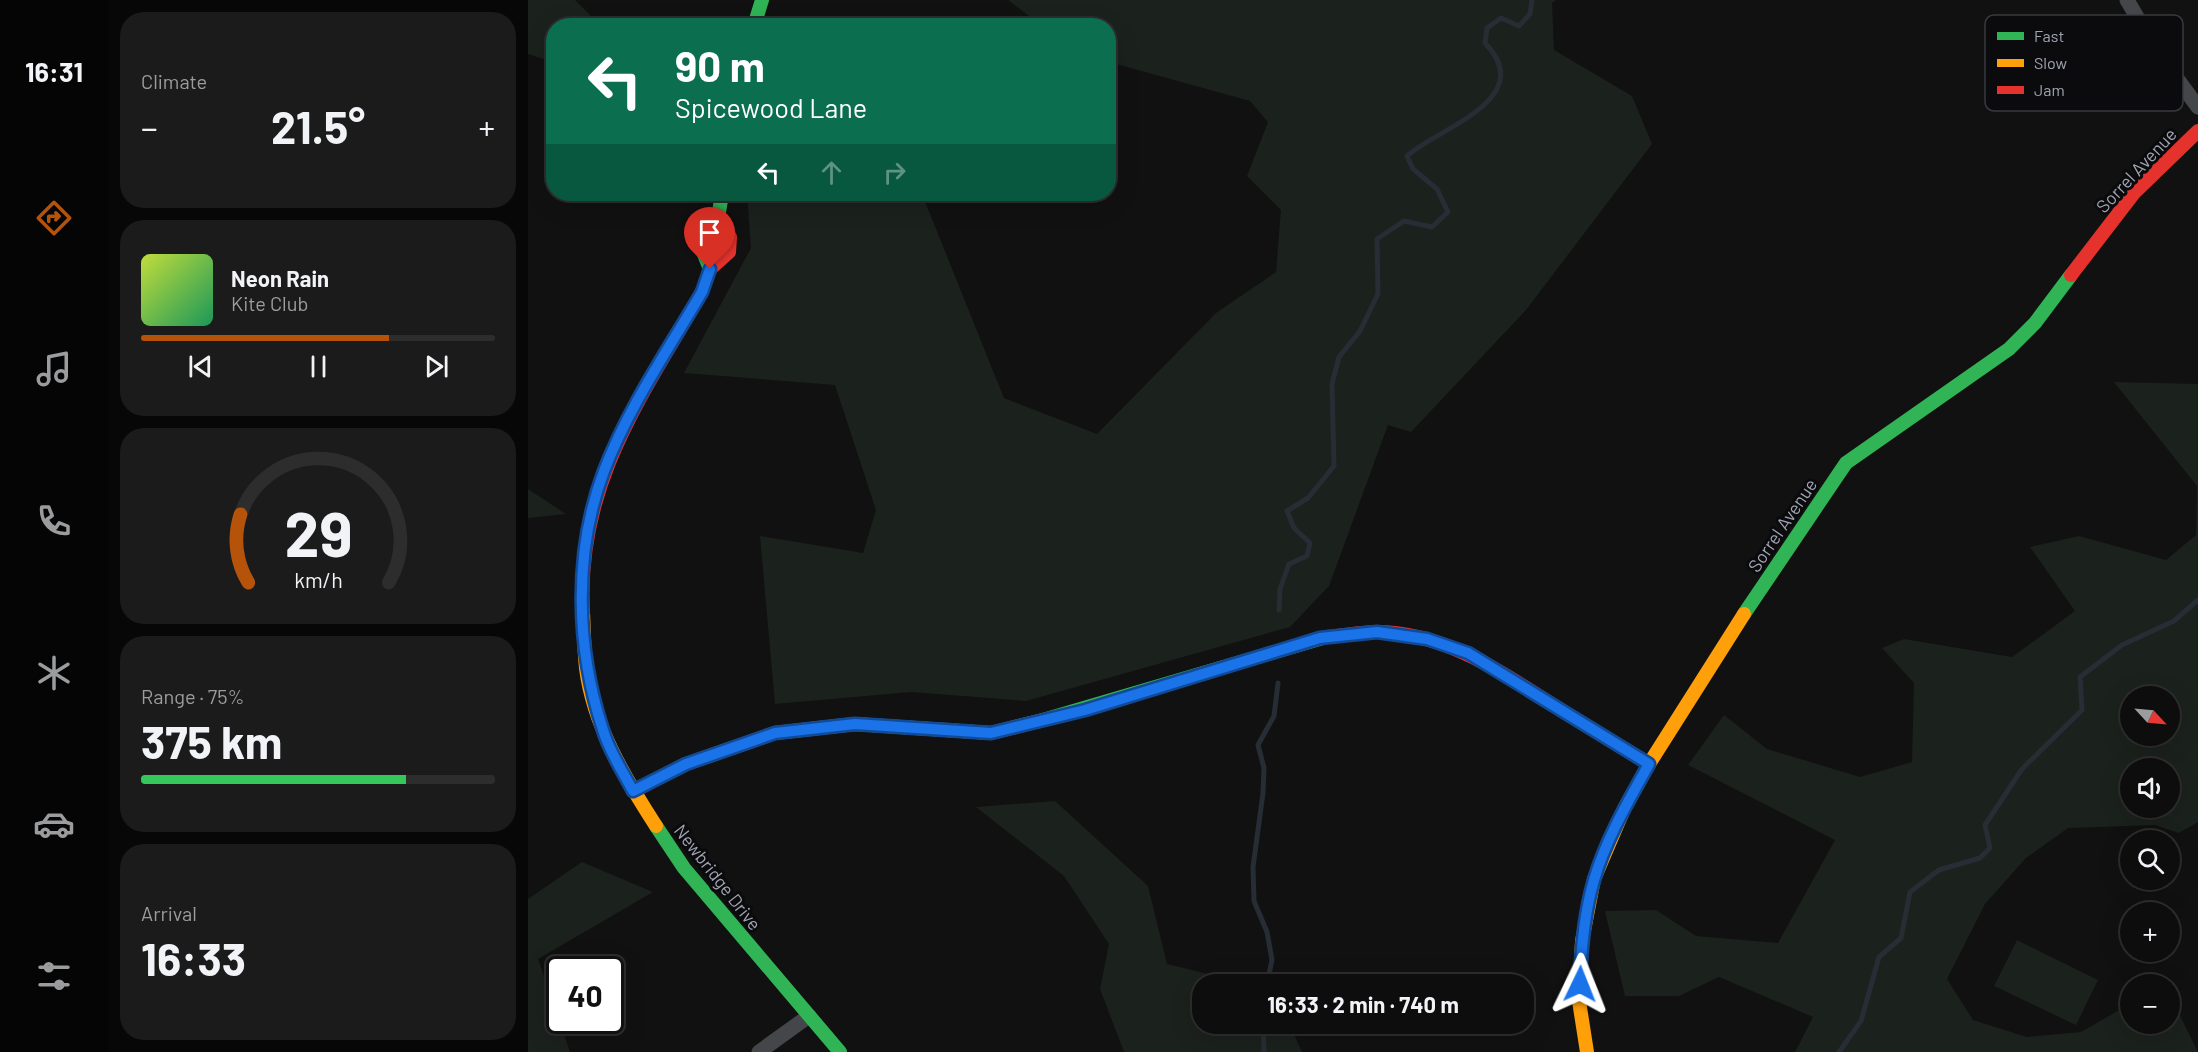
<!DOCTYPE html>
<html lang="en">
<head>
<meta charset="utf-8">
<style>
	:root { --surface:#0d0d0d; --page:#1b1b1b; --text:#f1f3f6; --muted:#9a9c9d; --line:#2d2d2e; --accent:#b45309 }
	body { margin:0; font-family:Barlow,sans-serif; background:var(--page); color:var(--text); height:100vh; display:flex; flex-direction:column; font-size:22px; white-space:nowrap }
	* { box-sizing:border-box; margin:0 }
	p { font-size:20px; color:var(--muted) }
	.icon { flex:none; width:33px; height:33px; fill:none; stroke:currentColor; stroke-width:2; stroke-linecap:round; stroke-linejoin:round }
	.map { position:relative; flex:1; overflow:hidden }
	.drawer { display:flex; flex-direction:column; gap:12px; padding:12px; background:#070707; width:420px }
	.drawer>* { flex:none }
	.hud { position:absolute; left:18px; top:18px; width:570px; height:183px; border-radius:24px; box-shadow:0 6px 24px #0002,0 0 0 2px var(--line); background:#0b6e4f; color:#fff; overflow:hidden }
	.needle { width:39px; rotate:116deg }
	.tools { position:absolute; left:1592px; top:686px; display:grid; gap:12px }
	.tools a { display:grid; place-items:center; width:60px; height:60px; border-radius:50%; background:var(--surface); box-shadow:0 6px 24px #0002,0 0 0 2px var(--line); font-size:30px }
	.speed { position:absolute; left:18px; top:956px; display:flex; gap:12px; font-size:30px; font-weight:700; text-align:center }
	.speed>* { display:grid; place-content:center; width:78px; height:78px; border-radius:50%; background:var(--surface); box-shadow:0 6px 24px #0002,0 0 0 2px var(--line); line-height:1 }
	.speed .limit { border:3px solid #111; border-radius:9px; background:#fff; color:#111 }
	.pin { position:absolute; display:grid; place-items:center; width:51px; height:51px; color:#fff; margin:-62px -26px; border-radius:50% 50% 50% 0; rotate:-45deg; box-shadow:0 0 6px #0007 }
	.pin .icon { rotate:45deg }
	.me { position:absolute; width:66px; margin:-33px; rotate:2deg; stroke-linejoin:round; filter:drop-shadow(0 0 4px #0008) }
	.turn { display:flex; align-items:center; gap:21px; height:126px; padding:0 30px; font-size:27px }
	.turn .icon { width:78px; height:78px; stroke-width:2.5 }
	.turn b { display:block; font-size:42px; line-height:51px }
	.lanes { display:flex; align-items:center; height:57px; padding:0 30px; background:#0003; justify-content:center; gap:30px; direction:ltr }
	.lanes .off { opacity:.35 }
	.big { font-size:45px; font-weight:700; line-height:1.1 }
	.drawer .widget { flex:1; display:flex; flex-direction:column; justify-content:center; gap:9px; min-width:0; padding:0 21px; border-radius:24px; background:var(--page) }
	.drawer .dial { align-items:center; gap:0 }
	.dial svg { height:156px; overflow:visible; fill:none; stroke:var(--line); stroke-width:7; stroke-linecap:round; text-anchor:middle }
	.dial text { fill:var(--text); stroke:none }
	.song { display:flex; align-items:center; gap:18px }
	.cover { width:72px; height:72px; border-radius:9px; background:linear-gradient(135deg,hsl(70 70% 55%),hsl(150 70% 35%)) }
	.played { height:6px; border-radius:3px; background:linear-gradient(90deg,var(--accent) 70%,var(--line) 70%) }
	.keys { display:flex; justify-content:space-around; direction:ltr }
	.heat { display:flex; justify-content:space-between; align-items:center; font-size:33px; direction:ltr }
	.charge { height:9px; border-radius:4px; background:linear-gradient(90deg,#34c759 75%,var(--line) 0) }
	.trip { position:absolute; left:664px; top:974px; width:342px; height:60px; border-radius:24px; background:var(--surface); box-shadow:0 6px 24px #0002,0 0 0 2px var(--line); font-weight:700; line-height:60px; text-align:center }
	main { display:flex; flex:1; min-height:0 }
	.dock { display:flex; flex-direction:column; width:108px; justify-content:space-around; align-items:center; background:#050505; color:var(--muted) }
	.dock .icon { width:42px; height:42px }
	.dock .selected { color:var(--accent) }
	.dock b { font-size:27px; color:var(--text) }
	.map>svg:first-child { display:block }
	.green { fill:#1b211c; fill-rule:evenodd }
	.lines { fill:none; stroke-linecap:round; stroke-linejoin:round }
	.stream { stroke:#272d34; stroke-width:5 }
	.street { stroke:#45464a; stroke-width:15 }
	.fast { stroke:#30b455; stroke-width:14 }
	.slow { stroke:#ff9f0a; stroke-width:14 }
	.jam { stroke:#e5322d; stroke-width:14 }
	.route-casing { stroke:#114b97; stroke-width:15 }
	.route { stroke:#1a73e8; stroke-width:10 }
	.labels { text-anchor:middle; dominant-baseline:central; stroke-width:6; stroke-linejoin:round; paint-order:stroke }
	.street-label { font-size:18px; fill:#a1a6b3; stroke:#0b0b0d }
	.key { fill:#0b0b0d; stroke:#383a3f; stroke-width:1.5 }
	.key-label { font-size:16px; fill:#a1a6b3 }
</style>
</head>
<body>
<main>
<nav class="dock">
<b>16:31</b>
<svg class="icon selected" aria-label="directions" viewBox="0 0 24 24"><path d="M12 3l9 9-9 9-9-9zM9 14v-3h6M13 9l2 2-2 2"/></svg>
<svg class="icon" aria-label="music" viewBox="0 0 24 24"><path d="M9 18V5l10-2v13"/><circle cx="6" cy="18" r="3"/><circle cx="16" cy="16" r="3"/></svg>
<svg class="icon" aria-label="phone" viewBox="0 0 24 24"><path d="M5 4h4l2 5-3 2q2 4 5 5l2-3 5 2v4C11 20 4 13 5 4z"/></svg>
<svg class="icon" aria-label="climate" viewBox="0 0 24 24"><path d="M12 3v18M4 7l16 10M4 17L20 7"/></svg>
<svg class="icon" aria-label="car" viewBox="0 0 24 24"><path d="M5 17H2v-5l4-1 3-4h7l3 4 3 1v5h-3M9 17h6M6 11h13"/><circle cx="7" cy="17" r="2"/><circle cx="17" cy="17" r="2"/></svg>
<svg class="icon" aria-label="filters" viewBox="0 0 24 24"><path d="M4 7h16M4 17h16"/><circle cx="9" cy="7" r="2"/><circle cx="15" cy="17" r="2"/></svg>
</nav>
<section class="drawer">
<div class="widget"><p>Climate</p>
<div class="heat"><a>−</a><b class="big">21.5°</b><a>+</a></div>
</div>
<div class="widget">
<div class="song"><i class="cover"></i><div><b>Neon Rain</b><p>Kite Club</p></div></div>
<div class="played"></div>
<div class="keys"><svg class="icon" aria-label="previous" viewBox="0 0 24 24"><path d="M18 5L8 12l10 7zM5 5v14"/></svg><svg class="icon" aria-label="pause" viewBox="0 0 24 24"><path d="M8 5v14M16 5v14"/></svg><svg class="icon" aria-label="next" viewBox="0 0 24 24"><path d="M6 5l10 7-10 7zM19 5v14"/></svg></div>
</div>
<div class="widget dial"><svg viewBox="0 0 100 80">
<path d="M14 69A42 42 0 1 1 86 69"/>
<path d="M14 69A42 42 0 0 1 10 34" stroke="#b45309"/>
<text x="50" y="56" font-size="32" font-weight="700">29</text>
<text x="50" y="72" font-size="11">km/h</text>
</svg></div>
<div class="widget"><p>Range · 75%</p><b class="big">375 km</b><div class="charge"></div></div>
<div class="widget"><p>Arrival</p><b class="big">16:33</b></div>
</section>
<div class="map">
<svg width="1670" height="1052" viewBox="0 0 1670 1052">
	<rect width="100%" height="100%" fill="#111"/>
	<path class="green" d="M 0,0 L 47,0 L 72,25 L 26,26 L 25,62 L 0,54 Z
		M 480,0 L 1028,0 L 1024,3 L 1026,50 L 1104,96 L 1124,144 L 998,310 L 883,432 L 860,425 L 801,586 L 762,627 L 498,701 L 383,692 L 247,704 L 232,536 L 335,553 L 348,510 L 307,385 L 156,373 L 223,248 L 219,194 L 394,194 L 476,398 L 569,434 L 688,313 L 748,272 L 753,210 L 719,176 L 740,122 L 722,101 L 581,62 L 580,26 L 513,25 Z
		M 1586,382 L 1670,384 L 1670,822 L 1651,833 L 1627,825 L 1540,828 L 1498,858 L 1457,904 L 1419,979 L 1445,1020 L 1499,1037 L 1553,1032 L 1602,1004 L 1602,1023 L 1641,1023 L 1641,993 L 1670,1052 L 1267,1052 L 1285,1017 L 1191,977 L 1151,996 L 1097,996 L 1077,911 L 1128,910 L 1168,936 L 1250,943 L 1307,840 L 1160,765 L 1196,715 L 1239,749 L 1332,777 L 1384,762 L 1386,683 L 1354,648 L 1376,639 L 1484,657 L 1547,611 L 1502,547 L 1551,536 L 1638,560 L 1668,535 L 1669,486 ZM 1602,696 L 1641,696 L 1641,735 L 1602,735 ZM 1602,768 L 1641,768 L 1641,807 L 1602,807 Z
		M 0,489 L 38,514 L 0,518 Z
		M 527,801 L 620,886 L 639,964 L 721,984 L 675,984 L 675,1023 L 761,1023 L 774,1052 L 596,1052 L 572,989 L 581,944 L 536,876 L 448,807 Z
		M 54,862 L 125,892 L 10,959 L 42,1052 L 0,1052 L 0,899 Z
		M 1489,940 L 1570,980 L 1548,1025 L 1466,986 Z"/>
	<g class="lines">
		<path class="stream" d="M 751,610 L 752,589 L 761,564 L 779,556 L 782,543 L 766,528 L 759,511 L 780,498 L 806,466 L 804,384 L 811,357 L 832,331 L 850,294 L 849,239 L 876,221 L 904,227 L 920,212 L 909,189 L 885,169 L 879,156 C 907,129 1012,100 957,43 L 959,28 L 973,18 L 991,26 L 1002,14 L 1004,0
			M 739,984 L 744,960 L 739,932 L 726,901 L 725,867 L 735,793 L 736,768 L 730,745 L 746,716 L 750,683
			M 735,1023 L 736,1052
			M 1311,1052 L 1333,1021 L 1351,957 L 1373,938 L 1382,892 L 1411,870 L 1452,858 L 1462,848 L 1457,825 L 1494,769 L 1554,710 L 1552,677 L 1594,645 L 1646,621 L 1670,600"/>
		<path class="street" d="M 1599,0 L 1630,53 L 1670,107
			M 231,1052 L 281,1016"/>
		<path class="fast" d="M 226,26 L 234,0
			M 182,269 L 171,242 L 176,232 L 190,218 L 194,194
			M 1216,614 L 1318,463 L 1481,349 L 1507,323 L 1543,275
			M 515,720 L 798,637
			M 128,826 L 156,868 L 312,1052"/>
		<path class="slow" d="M 55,612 C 56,631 56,649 58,668 C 65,725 97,778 128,826
			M 1041,715 L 1121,764
			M 105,791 L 158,764 L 247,733 L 327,724 L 463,733 L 515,720
			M 1059,1052 L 1051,1001 L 1054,941 L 1066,879 L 1096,809 L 1121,764 L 1216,614"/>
		<path class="jam" d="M 1543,275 L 1606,193 L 1670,131
			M 55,612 C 48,485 113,397 174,292 L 182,269 L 201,252 L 202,237 L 190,218
			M 798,637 C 814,636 832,632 848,632 C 922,632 981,678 1041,715"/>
	</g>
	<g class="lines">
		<g class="route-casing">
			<path id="route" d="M 182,269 L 174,292 C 140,350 100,408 76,471 C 45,553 48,648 75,730 C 81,751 95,772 105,791 L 158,764 L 247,733 L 327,724 L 463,733 L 557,710 L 792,638 L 849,632 L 899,639 L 940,653 L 1121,764 C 1101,800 1078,839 1066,880 C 1056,914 1053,949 1052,984"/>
		</g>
		<use href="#route" class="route"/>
	</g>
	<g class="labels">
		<g class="street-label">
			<text transform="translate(1608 170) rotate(-47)">Sorrel Avenue</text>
			<text transform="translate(1254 525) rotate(-56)">Sorrel Avenue</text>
			<text transform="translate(190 877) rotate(52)">Newbridge Drive</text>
		</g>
	</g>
	<rect x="1457" y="15" width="198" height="96" rx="9" class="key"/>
	<rect x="1469" y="32" width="27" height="8" fill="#30b455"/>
	<rect x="1469" y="59" width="27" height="8" fill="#ff9f0a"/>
	<rect x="1469" y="86" width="27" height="8" fill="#e5322d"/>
	<g class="key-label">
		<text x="1506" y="42">Fast</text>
		<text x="1506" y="69">Slow</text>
		<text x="1506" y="96">Jam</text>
	</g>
</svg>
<div class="tools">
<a><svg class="needle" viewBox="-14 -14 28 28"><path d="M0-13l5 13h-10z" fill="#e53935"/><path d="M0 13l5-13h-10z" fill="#9a9c9d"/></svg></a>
<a><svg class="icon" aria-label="sound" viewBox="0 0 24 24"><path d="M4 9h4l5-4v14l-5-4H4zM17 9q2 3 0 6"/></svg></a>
<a><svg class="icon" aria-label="search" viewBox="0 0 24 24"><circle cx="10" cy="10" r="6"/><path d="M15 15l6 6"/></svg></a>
<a>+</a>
<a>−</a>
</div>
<div class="speed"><div class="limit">40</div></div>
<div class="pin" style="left:182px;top:269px;background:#d93025"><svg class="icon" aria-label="arrive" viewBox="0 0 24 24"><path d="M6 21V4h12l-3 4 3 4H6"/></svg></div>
<svg class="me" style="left:1052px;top:984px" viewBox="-20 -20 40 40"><path d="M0-17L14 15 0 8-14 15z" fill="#1a73e8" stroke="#fff" stroke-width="4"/></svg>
<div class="trip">16:33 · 2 min · 740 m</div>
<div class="hud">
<div class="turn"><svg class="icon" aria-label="left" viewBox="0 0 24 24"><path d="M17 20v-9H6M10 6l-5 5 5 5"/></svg><div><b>90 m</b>Spicewood Lane</div></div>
<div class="lanes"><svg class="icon" aria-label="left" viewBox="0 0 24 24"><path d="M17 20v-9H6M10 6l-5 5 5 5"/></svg><svg class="icon off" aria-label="ahead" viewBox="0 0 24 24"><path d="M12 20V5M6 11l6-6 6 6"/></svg><svg class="icon off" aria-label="right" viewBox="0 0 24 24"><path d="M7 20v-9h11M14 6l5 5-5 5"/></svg></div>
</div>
</div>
</main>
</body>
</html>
